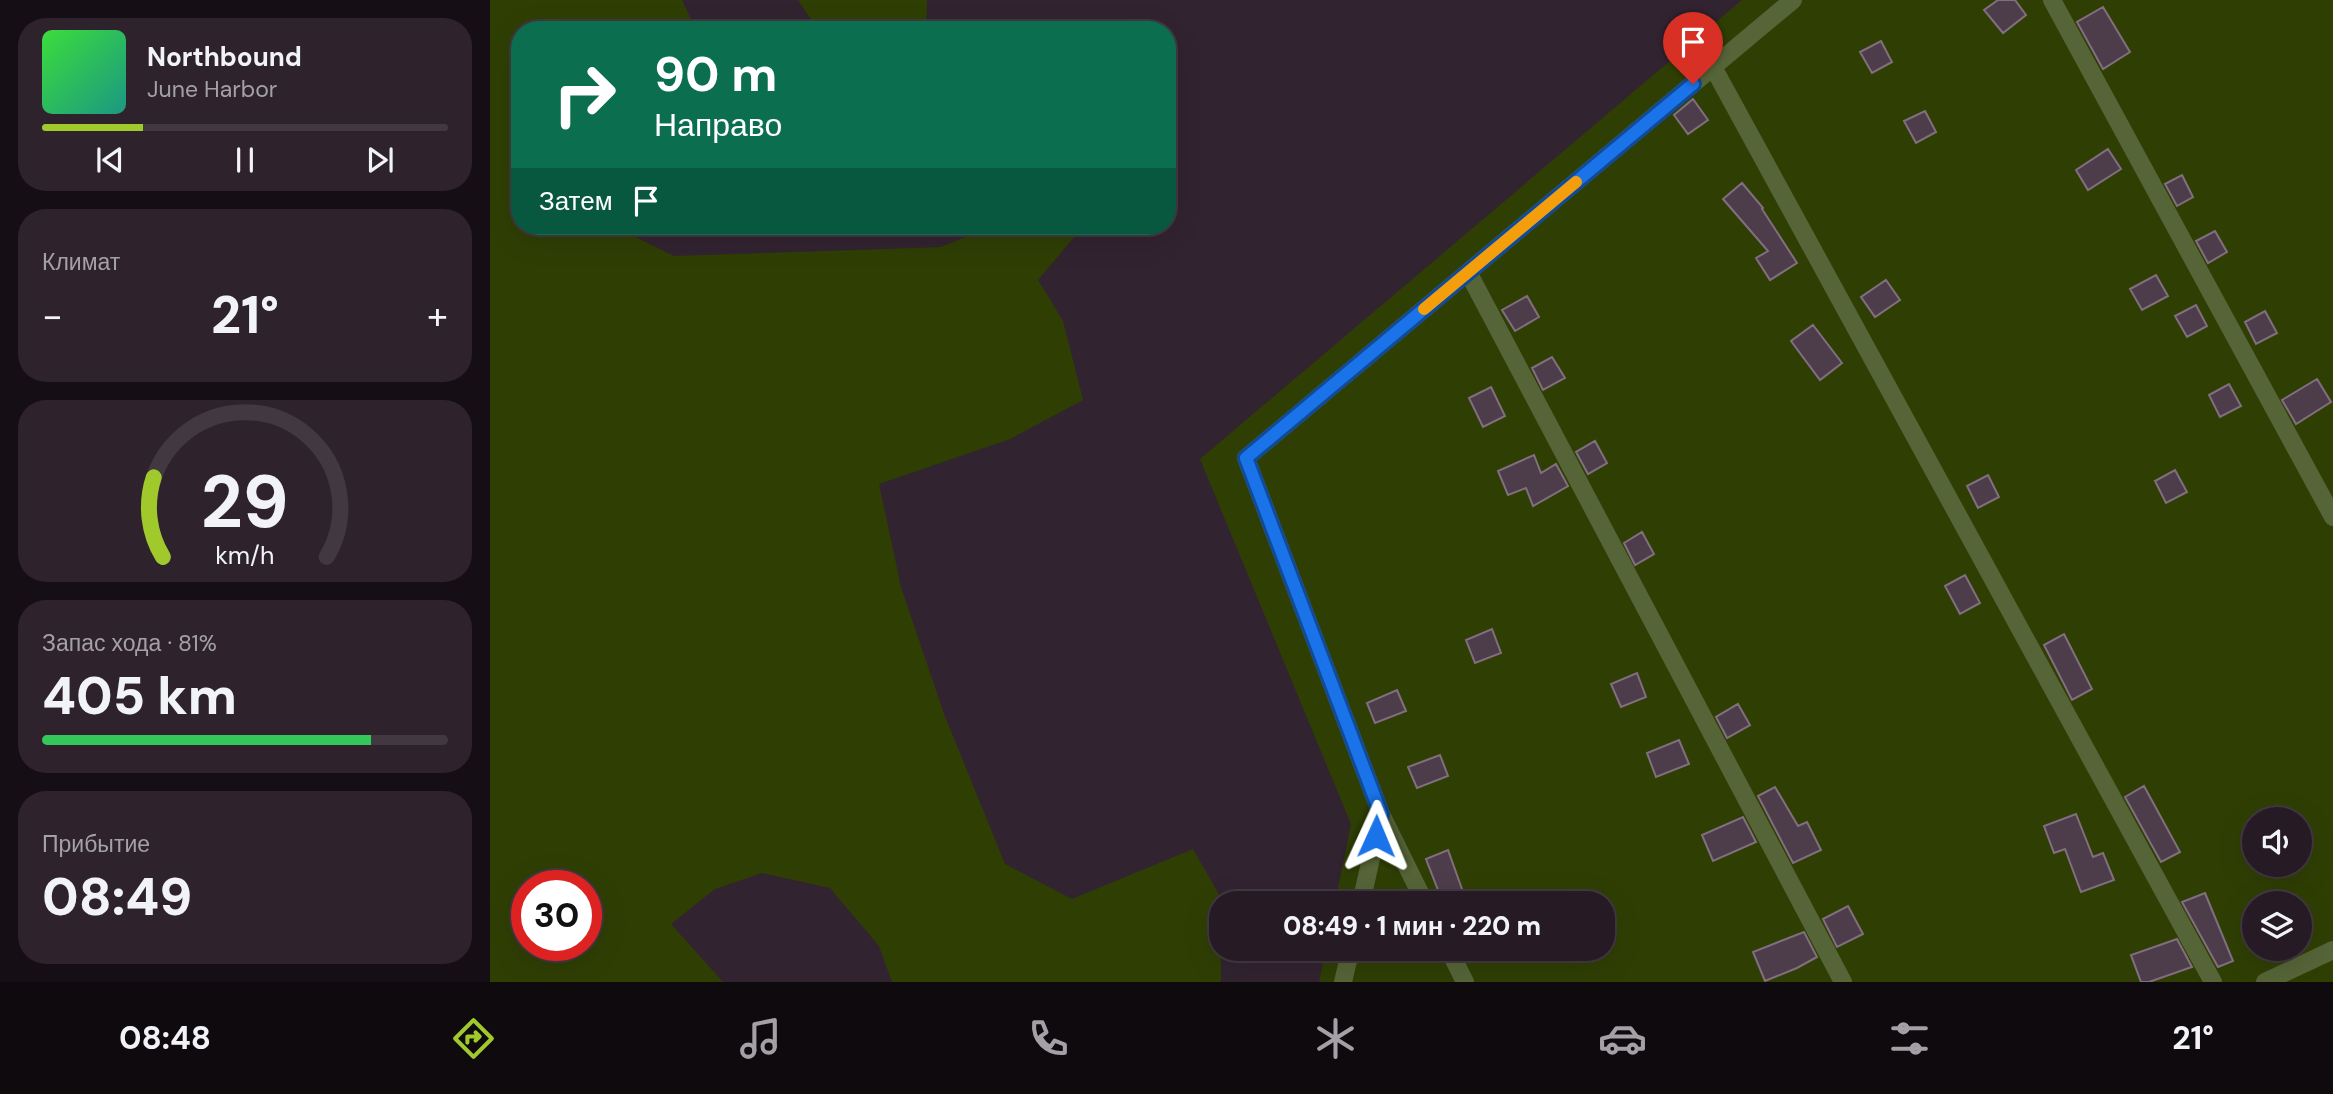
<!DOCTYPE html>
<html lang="ru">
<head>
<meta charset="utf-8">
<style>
	:root { --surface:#261a24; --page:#2e232c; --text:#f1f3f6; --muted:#a4a1a6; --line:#423841; --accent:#a0c92c }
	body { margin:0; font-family:"DM Sans",sans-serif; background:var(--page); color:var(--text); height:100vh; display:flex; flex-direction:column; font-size:26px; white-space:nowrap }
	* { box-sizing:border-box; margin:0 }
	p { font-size:23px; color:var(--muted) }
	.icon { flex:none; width:38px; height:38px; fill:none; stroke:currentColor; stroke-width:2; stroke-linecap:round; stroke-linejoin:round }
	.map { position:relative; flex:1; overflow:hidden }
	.details { display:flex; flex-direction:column; gap:18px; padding:18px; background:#150e14; width:490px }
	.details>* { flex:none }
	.top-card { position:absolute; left:21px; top:21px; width:665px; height:214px; border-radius:28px; box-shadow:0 7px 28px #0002,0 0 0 2px var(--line); background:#0b6e4f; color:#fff; overflow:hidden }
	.tools { position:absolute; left:1752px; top:807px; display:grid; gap:14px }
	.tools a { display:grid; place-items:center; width:70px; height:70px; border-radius:50%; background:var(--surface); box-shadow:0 7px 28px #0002,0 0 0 2px var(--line); font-size:35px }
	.speed { position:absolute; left:21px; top:870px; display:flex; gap:14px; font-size:35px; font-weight:700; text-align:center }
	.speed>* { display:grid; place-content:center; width:91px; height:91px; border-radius:50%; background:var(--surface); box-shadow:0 7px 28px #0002,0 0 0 2px var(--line); line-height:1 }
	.speed .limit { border:10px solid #d22; background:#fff; color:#111 }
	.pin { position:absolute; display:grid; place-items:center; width:60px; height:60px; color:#fff; margin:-72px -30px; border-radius:50% 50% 50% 0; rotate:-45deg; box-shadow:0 0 7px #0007 }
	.pin .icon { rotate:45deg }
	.me { position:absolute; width:77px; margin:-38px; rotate:1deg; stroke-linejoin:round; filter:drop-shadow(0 0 5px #0008) }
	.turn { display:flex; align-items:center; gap:24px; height:147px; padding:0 28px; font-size:32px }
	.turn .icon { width:91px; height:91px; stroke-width:2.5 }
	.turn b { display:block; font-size:49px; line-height:60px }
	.then { display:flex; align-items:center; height:66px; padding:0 28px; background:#0003; gap:14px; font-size:26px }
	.big { font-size:52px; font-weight:800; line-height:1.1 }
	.details .card { flex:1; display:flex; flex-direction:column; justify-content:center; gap:10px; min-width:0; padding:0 24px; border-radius:28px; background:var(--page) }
	.details .dial { align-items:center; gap:0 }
	.dial svg { height:182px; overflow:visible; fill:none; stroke:var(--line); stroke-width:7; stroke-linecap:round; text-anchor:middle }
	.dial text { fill:var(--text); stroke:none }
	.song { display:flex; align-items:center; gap:21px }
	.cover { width:84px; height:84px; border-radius:10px; background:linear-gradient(135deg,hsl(120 70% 55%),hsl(170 70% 35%)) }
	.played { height:7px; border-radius:4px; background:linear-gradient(90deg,var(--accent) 25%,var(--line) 25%) }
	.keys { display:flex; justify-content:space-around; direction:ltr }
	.heat { display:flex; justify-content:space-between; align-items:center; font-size:38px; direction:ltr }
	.charge { height:10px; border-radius:5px; background:linear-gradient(90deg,#34c759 81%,var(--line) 0) }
	.trip { position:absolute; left:719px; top:891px; width:406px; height:70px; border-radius:28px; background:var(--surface); box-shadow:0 7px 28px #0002,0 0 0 2px var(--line); font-weight:800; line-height:70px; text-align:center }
	.menu { display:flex; height:112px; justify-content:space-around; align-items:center; background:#0f0a0e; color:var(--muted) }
	.menu .icon { width:49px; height:49px }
	.menu .selected { color:var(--accent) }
	.menu b { font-size:32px; color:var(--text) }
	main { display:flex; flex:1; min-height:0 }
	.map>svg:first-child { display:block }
	.green { fill:#2f3f04; fill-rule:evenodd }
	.building { fill:#4d3d4b; stroke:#816f7f; stroke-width:2 }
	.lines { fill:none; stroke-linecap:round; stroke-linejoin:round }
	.minor { stroke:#566538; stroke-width:18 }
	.route-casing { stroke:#114b97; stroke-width:18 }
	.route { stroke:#1a73e8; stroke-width:12 }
	.slow { stroke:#f59e0b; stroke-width:12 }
</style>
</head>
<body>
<main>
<section class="details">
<div class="card">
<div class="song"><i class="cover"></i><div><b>Northbound</b><p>June Harbor</p></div></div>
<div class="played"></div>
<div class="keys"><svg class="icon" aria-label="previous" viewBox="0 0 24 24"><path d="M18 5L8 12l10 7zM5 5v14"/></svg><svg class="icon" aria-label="pause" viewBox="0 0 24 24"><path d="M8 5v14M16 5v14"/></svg><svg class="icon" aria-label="next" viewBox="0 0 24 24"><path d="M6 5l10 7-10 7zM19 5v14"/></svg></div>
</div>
<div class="card"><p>Климат</p>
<div class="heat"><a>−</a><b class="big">21°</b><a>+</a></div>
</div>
<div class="card dial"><svg viewBox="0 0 100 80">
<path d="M14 69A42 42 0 1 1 86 69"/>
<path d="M14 69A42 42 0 0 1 10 34" stroke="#a0c92c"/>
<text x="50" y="56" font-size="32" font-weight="700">29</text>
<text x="50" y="72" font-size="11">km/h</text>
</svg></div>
<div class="card"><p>Запас хода · 81%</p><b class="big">405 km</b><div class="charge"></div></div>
<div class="card"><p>Прибытие</p><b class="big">08:49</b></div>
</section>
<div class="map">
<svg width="1843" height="982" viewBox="0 0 1843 982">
	<rect width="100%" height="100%" fill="#322330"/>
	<path class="green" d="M 0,0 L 192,0 L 206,30 L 90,30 L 83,27 L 82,30 L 30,30 L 30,226 L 123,226 L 184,256 L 451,247 L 502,226 L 591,226 L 592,228 L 548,280 L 573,321 L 593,400 L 520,439 L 389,484 L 411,587 L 454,714 L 515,864 L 582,899 L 703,849 L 731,898 L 731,982 L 402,982 L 389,946 L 340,888 L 272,873 L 225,889 L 181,924 L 233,982 L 0,982 ZM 37,886 L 96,886 L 96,945 L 37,945 Z
		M 308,0 L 437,0 L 436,30 L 328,30 Z
		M 1252,0 L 1843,0 L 1843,982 L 829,982 L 836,949 L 1113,948 L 1113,903 L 845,903 L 861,824 L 710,459 ZM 1764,819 L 1810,819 L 1810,864 L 1764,864 ZM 1764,903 L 1810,903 L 1810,948 L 1764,948 Z"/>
	<path class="building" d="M 1508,0 L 1525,0 L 1536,15 L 1513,33 L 1494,10 Z
		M 1613,7 L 1640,52 L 1613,69 L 1587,22 Z
		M 1391,41 L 1402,62 L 1382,73 L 1370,52 Z
		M 1203,99 L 1218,120 L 1198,134 L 1184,115 Z
		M 1435,111 L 1446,132 L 1426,143 L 1414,121 Z
		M 1618,149 L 1631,169 L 1598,190 L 1586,170 Z
		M 1692,175 L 1703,197 L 1687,206 L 1675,184 Z
		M 1252,183 L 1273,208 L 1272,209 L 1307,263 L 1280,280 L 1266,258 L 1278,251 L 1233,199 Z
		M 1725,231 L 1737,252 L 1718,263 L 1706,241 Z
		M 1666,275 L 1678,296 L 1652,310 L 1640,289 Z
		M 1396,280 L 1410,300 L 1385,317 L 1371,297 Z
		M 1037,296 L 1049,317 L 1025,331 L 1012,310 Z
		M 1706,305 L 1717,326 L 1697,337 L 1685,316 Z
		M 1775,311 L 1787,333 L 1766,344 L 1755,322 Z
		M 1323,325 L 1352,363 L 1330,380 L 1301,341 Z
		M 1062,357 L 1075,378 L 1053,390 L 1042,368 Z
		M 1827,379 L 1841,402 L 1806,424 L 1792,400 Z
		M 1739,384 L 1751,406 L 1730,417 L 1719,395 Z
		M 1001,387 L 1015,416 L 993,427 L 979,398 Z
		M 1105,441 L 1117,463 L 1098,474 L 1086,452 Z
		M 1044,455 L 1051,473 L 1066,464 L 1078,486 L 1043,506 L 1036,488 L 1018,495 L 1008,471 Z
		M 1685,470 L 1697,492 L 1676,503 L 1665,481 Z
		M 1498,475 L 1509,497 L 1488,508 L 1477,486 Z
		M 1152,532 L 1164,554 L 1145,565 L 1134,543 Z
		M 1475,575 L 1490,603 L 1470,614 L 1455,586 Z
		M 1002,629 L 1011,653 L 985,663 L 976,640 Z
		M 1574,634 L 1602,689 L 1582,700 L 1554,645 Z
		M 1147,673 L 1156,697 L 1131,707 L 1121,684 Z
		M 907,690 L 916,711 L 885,723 L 877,703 Z
		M 1248,704 L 1260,725 L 1237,738 L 1226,717 Z
		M 1189,740 L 1199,764 L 1166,777 L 1157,753 Z
		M 950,755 L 958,776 L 927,788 L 918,767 Z
		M 1654,786 L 1690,852 L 1671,862 L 1635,797 Z
		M 1285,787 L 1308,826 L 1317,822 L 1331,850 L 1303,863 L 1268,796 Z
		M 1586,814 L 1603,857 L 1613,853 L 1624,880 L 1591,892 L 1575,849 L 1564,853 L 1554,826 Z
		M 1253,817 L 1266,842 L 1223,861 L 1212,835 Z
		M 958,850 L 977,903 L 953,903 L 936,859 Z
		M 1715,893 L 1743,961 L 1728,967 L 1692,902 Z
		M 1358,906 L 1373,934 L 1347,947 L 1333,919 Z
		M 1314,932 L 1327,957 L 1307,968 L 1275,981 L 1263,952 Z
		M 1687,939 L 1702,967 L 1659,982 L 1651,982 L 1641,955 Z"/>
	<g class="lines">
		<path class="minor" d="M 1562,0 L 1843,517
			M 1223,67 L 1723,982
			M 978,272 L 1353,982
			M 891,814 L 935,903
			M 871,903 L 891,814 L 756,458 L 1303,0
			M 958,948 L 975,982
			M 853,982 L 861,948
			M 1775,982 L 1843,950"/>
	</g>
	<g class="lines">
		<g class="route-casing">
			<path id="route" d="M 886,836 L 891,814 L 756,458 L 1203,84"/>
		</g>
		<use href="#route" class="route"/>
		<path class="slow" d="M 934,309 L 1086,182"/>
	</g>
</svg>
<div class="tools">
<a><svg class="icon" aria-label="sound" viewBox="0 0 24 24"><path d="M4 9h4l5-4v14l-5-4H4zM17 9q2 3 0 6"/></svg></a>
<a><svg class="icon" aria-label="layers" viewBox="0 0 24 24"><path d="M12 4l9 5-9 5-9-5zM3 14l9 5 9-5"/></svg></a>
</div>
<div class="speed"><div class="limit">30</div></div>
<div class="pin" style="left:1203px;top:84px;background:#d93025"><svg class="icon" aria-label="arrive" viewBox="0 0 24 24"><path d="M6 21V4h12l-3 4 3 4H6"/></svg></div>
<svg class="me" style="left:886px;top:836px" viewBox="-20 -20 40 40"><path d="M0-17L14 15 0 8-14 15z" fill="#1a73e8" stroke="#fff" stroke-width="4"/></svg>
<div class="trip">08:49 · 1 мин · 220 m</div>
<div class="top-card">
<div class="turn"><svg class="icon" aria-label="right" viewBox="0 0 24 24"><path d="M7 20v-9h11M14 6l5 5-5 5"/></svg><div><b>90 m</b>Направо</div></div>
<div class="then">Затем<svg class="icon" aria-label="arrive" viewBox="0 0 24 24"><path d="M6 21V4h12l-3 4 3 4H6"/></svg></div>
</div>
</div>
</main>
<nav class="menu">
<b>08:48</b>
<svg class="icon selected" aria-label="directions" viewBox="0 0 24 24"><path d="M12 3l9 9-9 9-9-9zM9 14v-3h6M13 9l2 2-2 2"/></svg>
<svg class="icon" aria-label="music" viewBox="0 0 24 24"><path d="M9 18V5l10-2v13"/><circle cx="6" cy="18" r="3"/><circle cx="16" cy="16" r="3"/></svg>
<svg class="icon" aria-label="phone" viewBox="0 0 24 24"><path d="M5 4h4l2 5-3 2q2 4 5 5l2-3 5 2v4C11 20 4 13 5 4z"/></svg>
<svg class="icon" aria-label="climate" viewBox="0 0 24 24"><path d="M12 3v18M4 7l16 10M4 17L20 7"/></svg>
<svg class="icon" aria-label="car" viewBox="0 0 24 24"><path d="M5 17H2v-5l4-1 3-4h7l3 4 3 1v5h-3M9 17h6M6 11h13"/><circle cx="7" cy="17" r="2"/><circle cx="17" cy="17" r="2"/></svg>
<svg class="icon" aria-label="filters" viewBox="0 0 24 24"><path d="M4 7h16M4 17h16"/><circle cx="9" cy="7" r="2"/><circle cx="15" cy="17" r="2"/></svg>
<b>21°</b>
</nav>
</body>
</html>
